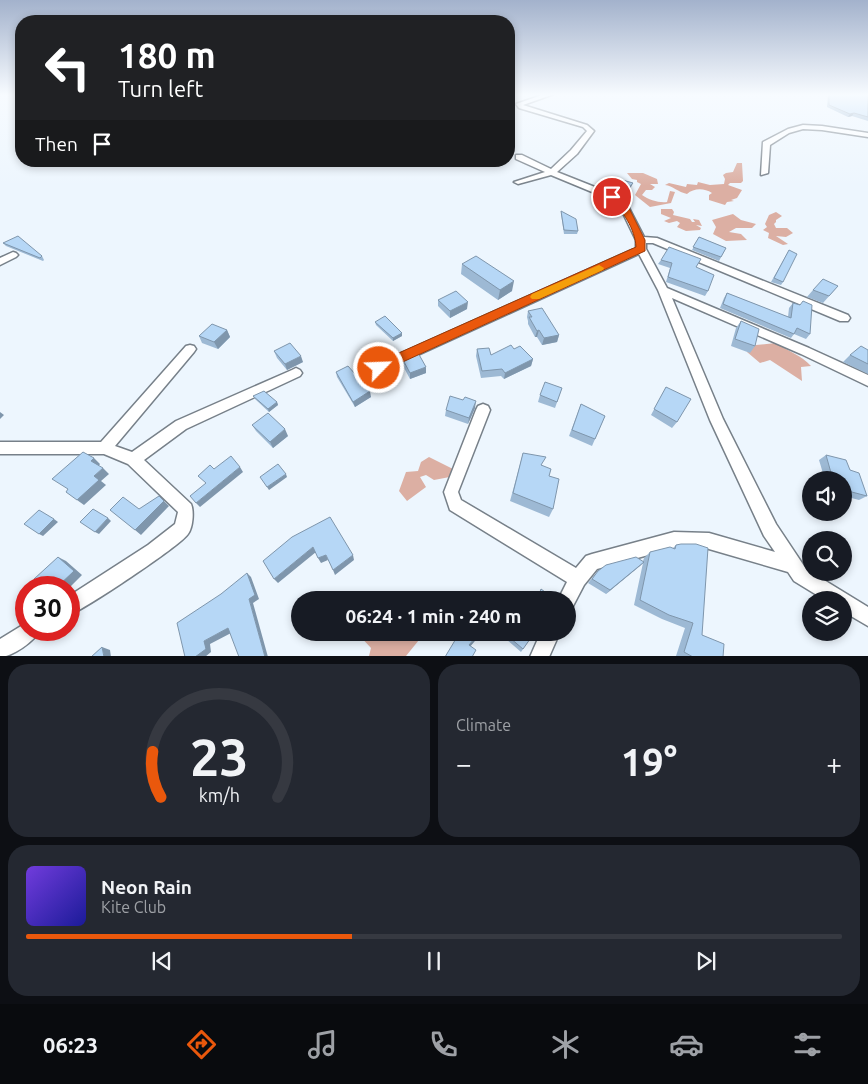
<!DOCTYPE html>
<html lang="en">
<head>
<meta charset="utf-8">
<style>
	:root { --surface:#171b24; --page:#242831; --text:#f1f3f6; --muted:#9ea1a6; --line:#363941; --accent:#ea580c }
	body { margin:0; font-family:Ubuntu,sans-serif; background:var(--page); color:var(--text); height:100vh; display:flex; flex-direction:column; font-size:19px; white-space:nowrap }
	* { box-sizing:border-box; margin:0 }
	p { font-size:16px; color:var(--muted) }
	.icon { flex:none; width:28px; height:28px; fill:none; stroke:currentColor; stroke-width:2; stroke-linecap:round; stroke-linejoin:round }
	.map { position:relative; height:656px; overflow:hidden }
	.details { display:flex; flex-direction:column; gap:8px; padding:8px; background:#0d0f14; flex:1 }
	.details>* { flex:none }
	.top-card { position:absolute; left:15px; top:15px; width:500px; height:152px; border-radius:20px; box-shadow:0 2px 8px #0003; background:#202124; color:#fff; overflow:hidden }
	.controls { position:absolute; left:802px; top:471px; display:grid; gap:10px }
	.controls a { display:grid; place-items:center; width:50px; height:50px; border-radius:50%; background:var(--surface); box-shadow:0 2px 8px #0003; font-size:25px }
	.speed { position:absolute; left:15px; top:576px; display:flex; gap:10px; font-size:25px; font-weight:700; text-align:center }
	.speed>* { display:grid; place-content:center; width:65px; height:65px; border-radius:50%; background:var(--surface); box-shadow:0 2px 8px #0003; line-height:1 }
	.speed .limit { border:8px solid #d22; background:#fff; color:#111 }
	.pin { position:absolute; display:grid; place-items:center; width:42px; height:42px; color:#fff; margin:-21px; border:2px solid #fff; border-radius:50%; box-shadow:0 1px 5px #0007 }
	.me { position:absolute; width:55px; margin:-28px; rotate:66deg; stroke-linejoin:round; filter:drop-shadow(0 0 4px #0008) }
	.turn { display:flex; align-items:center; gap:18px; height:105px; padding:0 20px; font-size:22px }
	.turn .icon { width:65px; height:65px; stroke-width:2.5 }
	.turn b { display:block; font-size:35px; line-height:42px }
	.then { display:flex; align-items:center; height:48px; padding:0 20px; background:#0003; gap:10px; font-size:19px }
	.big { font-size:38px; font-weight:700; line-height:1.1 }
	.details .card { flex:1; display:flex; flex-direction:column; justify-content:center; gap:8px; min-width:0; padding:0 18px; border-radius:20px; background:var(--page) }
	.details .dial { align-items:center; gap:0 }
	.dial svg { height:130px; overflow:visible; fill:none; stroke:var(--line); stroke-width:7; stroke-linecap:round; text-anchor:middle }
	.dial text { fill:var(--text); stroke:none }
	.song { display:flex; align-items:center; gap:15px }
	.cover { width:60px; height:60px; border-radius:8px; background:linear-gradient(135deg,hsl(260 70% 55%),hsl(240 70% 35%)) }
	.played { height:5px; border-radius:2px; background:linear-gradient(90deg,var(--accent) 40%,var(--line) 40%) }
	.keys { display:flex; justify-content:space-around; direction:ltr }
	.heat { display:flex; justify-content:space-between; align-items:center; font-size:28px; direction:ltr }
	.details .tiles { flex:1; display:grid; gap:8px; grid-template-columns:1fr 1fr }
	.card:last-child { grid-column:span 2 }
	.trip { position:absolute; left:291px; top:591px; width:285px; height:50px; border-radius:25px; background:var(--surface); box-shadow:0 2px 8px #0003; font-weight:700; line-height:50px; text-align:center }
	.dock { display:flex; height:80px; justify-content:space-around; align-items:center; background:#090b0e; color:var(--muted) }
	.dock .icon { width:35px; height:35px }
	.dock .on { color:var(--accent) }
	.dock b { font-size:22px; color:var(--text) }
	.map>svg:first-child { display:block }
	.water { fill:#dcafa3 }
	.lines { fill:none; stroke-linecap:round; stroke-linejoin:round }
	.street-casing { stroke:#778089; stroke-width:3 }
	.street { fill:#fff; fill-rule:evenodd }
	.wall { fill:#9db9d4 }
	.shaded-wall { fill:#7f96ac }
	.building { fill:#b6d7f6; stroke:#7f96ac }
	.route { fill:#ea580c; stroke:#983908 }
	.slow { fill:#f59e0b }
</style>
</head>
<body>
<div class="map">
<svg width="868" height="657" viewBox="0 0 868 657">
	<rect width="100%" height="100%" fill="#edf6fe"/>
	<path class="water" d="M 737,163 L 742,163 L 743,181 L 741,183 L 730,183 L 728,185 L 742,190 L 737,198 L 731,200 L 734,201 L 727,202 L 725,205 L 709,200 L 709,195 L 712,193 C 704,188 694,188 687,194 C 678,192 673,186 665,185 L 669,183 L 686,187 L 687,184 L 697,185 L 698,182 L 710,185 L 724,184 L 725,179 L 723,175 L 726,173 L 733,172 Z
		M 627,173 L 643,173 L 657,179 L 658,184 L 650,184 L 655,187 L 652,190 L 646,190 L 642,195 C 649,200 659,203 667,202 L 670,191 L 675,192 L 671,203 L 650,207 L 635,195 L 641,184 L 637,182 L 637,180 L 632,179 Z
		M 661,209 L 672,209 L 674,212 L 673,215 L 690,219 L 692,222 L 695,222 L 693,219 L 699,220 L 702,226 L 696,225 L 701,228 L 700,230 L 686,231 L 677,227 L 680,223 L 677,221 L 669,223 L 664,221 L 671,218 L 661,214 Z
		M 776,212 L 782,216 L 776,220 L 776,222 L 774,224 L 776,228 L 787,228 L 793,233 L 786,237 L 776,236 L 788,244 L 783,245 L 768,238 L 769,233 L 763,230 L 767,227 L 765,224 L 769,215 Z
		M 733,214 L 741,220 L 756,224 L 752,228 L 736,228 L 729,232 L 741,234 L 747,240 L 726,241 L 713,234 L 716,227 L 712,220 Z
		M 776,343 C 789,352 801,355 811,366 L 801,367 L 802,381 L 770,360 L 760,363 L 747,352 L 756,345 Z
		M 429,457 L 453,469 L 455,476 L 434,480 L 426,475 L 420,477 L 426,487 L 407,501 L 399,491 L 406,472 L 418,471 L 421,462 Z
		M 357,633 L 412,633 L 419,640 L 406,656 L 369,656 L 371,648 Z"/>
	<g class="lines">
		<g class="street-casing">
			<path id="street" d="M 545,94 L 554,94 L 523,105 L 587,125 L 594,131 L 577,154 L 557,172 L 615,195 L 628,206 L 644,237 L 657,238 L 848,315 L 850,318 L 848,321 L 840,321 L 653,243 L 646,243 L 646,249 L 667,288 L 809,348 L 868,375 L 868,386 L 801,354 L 672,298 L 723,419 L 776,524 L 806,569 L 868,607 L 868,626 L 844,612 L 844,600 L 825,600 L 794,581 L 788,572 L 709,549 L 674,548 L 597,569 L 584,585 L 573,606 L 568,608 L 568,600 L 558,600 L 567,582 L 450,510 L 444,492 L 476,410 L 478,406 L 483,404 L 488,406 L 490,410 L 458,492 L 461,500 L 576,568 L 586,556 L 592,554 L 674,532 L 709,533 L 775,552 L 764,536 L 710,420 L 658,290 L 639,254 L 383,371 L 375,371 L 373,368 L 375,365 L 636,248 L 636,240 L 621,209 L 609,199 L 551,175 L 518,184 L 514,182 L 545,172 L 516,159 L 516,155 L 522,155 L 551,169 L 571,150 L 587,131 L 583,127 L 519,108 L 516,104 Z
				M 803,125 L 822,126 L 868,133 L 868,137 L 822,130 L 803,129 L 789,133 L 770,145 L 768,173 L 761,175 L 763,142 L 788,129 Z
				M 13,252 L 16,253 L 18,255 L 16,257 L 0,265 L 0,258 Z
				M 190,345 L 194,346 L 196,349 L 194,352 L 115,446 L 132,452 L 176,421 L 292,370 L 296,368 L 300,370 L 302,373 L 300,376 L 186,429 L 144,460 L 191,504 C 194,511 193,527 188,534 C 180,546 85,609 69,615 L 69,596 L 148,545 L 175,524 L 178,512 L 128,464 L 104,454 L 0,454 L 0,442 L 101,442 L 186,346 Z
				M 26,623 L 26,630 L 40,630 C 35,641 12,657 0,657 L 0,639 Z
				M 541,632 L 560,632 L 549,657 L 530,657 Z"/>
		</g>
		<use href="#street" class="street"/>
	</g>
	<path class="wall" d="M 828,94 L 868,94 L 868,121 L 852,116 L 848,117 L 827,107 Z
		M 613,185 L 630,189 L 623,197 L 611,191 Z
		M 561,211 L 578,231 L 577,234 L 564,234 L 561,214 Z
		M 699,237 L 726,248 L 719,261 L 692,250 Z
		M 3,243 L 42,256 L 44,260 L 43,261 L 6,246 Z
		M 789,250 L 783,282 L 781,285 L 771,282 Z
		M 701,259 L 696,267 L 708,291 L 705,296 L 666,282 L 670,268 L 658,264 L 661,260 Z
		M 462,264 L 512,291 L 498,300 L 461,274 Z
		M 838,286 L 823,303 L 807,297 L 813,290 Z
		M 727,293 L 788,317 L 789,308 L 793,303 L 810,334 L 806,339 L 794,334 L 791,338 L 720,308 L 724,298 Z
		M 438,300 L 467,309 L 450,318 L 438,306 Z
		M 528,311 L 559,335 L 557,342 L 542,345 L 537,337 L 535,337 L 528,324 L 528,321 L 527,317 Z
		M 741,321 L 755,346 L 750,353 L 731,346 L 736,328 Z
		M 375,322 L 402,333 L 402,336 L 393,341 L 376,325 Z
		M 227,330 L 230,337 L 218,349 L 202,343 L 199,336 Z
		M 477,349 L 491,355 L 514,349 L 533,359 L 531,366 L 504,379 L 501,376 L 481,378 L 476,356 Z
		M 868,350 L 868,374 L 843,362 L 850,355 Z
		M 274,351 L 303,362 L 287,370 L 277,358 Z
		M 402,358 L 426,373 L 410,379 L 402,364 Z
		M 336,372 L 371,397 L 355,407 L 337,377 Z
		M 666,387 L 677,422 L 672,428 L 651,415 Z
		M 562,388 L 555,408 L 538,402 L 540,395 Z
		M 253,396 L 277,402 L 278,405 L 269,412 L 255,399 Z
		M 581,404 L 605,416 L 592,446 L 569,436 Z
		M 475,408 L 468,424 L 445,416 L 446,410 Z
		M 252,425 L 288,436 L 273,448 L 256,431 Z
		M 523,453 L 543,466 L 553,509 L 549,517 L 510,501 Z
		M 826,455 L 850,470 L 867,496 L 859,500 L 844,496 L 844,480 L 825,480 L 819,460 Z
		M 676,545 L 702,635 L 723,657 L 678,657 L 676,656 L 685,628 L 662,619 L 634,605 L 643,563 L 606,594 L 588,583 L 598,571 L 643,561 L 644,558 L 650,552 L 673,548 Z
		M 498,632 L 535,632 L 521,652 Z"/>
	<path class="shaded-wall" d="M 854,113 L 852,116 L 848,117 L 850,114 Z
		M 633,183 L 630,189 L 623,197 L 626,191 Z
		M 514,281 L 512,291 L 498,300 L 500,290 Z
		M 468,302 L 467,309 L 450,318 L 450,311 Z
		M 227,330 L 230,337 L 218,349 L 214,342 Z
		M 539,330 L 537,337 L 535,337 L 537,331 Z
		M 402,333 L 402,336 L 393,341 L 393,338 Z
		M 559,335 L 557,342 L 542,345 L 544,338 Z
		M 301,356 L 303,362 L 287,370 L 285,364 Z
		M 533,359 L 531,366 L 504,379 L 505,373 Z
		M 426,367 L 426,373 L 410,379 L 410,373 Z
		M 370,391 L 371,397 L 355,407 L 353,402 Z
		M 476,401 L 475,408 L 468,424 L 469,418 Z
		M 277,402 L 278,405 L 269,412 L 268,409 Z
		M 0,412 L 4,415 L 0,419 Z
		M 285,429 L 288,436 L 273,448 L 270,442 Z
		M 94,458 L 100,464 L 98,467 L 91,461 Z
		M 240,467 L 243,472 L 200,507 L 196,503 Z
		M 103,468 L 109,474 L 101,481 L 106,485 L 84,505 L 77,500 L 94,476 Z
		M 286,474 L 287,477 L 269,490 L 267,487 Z
		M 164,501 L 169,506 L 141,535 L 135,530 Z
		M 108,518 L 111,521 L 99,534 L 95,532 Z
		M 54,519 L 58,522 L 43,536 L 39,534 Z
		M 313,547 L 316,552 L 278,583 L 274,579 Z
		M 326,555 L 328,560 L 321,563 L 318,558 Z
		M 353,555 L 354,560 L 335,575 L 333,570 Z
		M 58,557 L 66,561 L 82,575 L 69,588 L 56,588 Z
		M 644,562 L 640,566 L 606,594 L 610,590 Z
		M 247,573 L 251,577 L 259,599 L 253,603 L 268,657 L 265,657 L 249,599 Z
		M 228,628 L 233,632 L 210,644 L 211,652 L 205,657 L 195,657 L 204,641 Z
		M 481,632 L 480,635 L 469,648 L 469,645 Z
		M 102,647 L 110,650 L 111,657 L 104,657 Z"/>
	<path class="building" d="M 829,94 L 868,94 L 868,117 L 854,113 L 850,114 L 829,105 Z
		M 619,179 L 633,183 L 626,191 L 613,185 Z
		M 561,211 L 576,219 L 578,231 L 564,230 Z
		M 18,236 L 42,256 L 40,258 L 3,243 Z
		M 699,237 L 726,248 L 721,257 L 693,247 Z
		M 669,247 L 701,259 L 696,267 L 714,275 L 708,291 L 668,277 L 672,263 L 661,260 Z
		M 789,250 L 797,254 L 783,282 L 774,278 Z
		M 476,256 L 514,281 L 500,290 L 462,264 Z
		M 823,279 L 838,286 L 829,296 L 813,290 Z
		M 456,291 L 468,302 L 450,311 L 438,300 Z
		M 727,293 L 791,318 L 793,303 L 800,305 L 803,301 L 812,305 L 810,334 L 797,328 L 794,334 L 723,304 Z
		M 542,308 L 559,335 L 544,338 L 539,330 L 537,331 L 529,317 L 532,317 L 528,311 Z
		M 385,316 L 402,333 L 393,338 L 375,322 Z
		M 741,321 L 759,329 L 755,346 L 735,339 Z
		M 212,324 L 227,330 L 214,342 L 199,336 Z
		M 290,343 L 301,356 L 285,364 L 274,351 Z
		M 511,345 L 514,349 L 520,346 L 533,359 L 505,373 L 502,369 L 482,371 L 477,349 L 489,348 L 491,355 Z
		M 861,346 L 868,350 L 868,364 L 850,355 Z
		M 417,351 L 426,367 L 410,373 L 402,358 Z
		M 348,366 L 370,391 L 353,402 L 336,372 Z
		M 545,382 L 562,388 L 557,402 L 540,395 Z
		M 666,387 L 691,399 L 677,422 L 654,409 Z
		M 264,391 L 277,402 L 268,409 L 253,396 Z
		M 450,396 L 463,400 L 465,397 L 476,401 L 469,418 L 446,410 Z
		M 581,404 L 605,416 L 595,439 L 572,430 Z
		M 268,413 L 285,429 L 270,442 L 252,425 Z
		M 83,452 L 94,458 L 91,461 L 103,468 L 94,476 L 99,480 L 77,500 L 66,492 L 68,489 L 52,479 Z
		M 523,453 L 546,457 L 541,465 L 551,469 L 549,476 L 559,479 L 553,509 L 513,493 Z
		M 826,455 L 846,460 L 850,470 L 859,473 L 867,496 L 848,491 L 846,484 L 844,484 L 844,480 L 833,480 Z
		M 231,456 L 240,467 L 196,503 L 190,496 L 206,483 L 198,476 L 210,465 L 214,469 Z
		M 278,464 L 286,474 L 267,487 L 260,477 Z
		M 159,496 L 164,501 L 135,530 L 110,510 L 123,497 L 139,509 Z
		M 93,509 L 108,518 L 95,532 L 80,522 Z
		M 39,510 L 54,519 L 39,534 L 24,524 Z
		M 330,517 L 353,555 L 333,570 L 326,555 L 318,558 L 313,547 L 274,579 L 263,561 L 292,537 Z
		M 681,544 L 696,544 L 708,548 L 702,635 L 724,644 L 723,657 L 693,657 L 684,652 L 693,623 L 669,615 L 640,600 L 650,552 L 670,547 L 675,549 L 676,545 Z
		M 58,557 L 74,571 L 56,588 L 41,588 L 34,579 Z
		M 636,557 L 644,562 L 610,590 L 592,579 L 598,571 L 606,565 Z
		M 247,573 L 255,595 L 249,599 L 265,657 L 239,657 L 228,628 L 204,641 L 206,649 L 195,657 L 185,657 L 177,623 L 221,594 Z
		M 541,589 L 556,600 L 537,600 Z
		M 460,632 L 480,632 L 469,645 L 476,650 L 472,657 L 445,657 Z
		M 503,632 L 535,632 L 523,649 Z
		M 102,647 L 104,657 L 91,657 Z"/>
	<linearGradient id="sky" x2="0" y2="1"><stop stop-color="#a3b2cc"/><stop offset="0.51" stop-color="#f7fbff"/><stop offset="1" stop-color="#f7fbff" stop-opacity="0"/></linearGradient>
	<rect width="868" height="186" fill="url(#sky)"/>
	<path class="route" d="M 609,195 L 615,195 L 629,208 L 645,240 L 645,251 L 383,371 L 374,371 L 372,368 L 374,364 L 636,247 C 635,229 623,210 609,199 Z"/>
	<path class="slow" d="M 599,265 L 604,268 L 603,270 L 539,299 L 532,299 L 530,297 L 532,294 Z"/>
</svg>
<div class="controls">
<a><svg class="icon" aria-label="sound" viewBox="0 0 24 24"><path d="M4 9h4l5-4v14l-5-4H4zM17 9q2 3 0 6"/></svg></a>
<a><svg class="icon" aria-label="search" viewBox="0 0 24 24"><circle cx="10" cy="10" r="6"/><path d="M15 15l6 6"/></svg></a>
<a><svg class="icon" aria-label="layers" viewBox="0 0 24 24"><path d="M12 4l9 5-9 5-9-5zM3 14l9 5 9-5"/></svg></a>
</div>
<div class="speed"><div class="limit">30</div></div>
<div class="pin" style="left:612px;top:197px;background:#d93025"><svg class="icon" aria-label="arrive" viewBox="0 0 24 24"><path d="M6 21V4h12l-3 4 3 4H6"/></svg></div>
<svg class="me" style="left:379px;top:368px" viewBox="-20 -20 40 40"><circle r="17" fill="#ea580c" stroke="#fff" stroke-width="3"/><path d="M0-11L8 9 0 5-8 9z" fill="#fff"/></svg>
<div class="trip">06:24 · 1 min · 240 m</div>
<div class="top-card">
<div class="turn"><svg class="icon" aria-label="left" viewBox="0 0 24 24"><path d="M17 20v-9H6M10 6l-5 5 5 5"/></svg><div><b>180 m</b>Turn left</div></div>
<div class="then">Then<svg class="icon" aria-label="arrive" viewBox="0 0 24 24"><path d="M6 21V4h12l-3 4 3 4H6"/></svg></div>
</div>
</div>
<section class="details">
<div class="tiles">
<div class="card dial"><svg viewBox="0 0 100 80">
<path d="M14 69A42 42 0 1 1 86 69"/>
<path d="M14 69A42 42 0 0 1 9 41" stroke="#ea580c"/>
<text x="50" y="56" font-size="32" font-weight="700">23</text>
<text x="50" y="72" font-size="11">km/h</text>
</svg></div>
<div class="card"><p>Climate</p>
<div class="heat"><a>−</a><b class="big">19°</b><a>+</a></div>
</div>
<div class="card">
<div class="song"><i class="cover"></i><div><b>Neon Rain</b><p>Kite Club</p></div></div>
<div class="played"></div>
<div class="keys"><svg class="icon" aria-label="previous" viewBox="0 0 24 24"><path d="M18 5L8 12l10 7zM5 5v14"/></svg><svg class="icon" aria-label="pause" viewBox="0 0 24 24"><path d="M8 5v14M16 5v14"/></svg><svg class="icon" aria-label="next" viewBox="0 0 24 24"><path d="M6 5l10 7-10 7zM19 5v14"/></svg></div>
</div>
</div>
</section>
<nav class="dock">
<b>06:23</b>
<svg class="icon on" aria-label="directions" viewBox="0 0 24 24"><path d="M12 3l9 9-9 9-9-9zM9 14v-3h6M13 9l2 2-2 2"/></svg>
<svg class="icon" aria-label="music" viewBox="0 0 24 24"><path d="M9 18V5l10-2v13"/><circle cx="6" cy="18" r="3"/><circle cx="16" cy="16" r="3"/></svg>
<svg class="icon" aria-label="phone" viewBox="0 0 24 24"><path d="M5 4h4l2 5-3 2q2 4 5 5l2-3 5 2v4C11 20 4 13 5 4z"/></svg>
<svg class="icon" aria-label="climate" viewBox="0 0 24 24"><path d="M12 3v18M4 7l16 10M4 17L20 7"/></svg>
<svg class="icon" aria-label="car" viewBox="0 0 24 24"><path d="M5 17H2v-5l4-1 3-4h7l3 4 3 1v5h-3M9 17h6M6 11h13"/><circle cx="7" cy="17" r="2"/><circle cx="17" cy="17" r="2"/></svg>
<svg class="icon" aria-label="filters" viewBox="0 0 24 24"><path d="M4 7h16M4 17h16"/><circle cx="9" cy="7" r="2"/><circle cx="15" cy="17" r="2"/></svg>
</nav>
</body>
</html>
